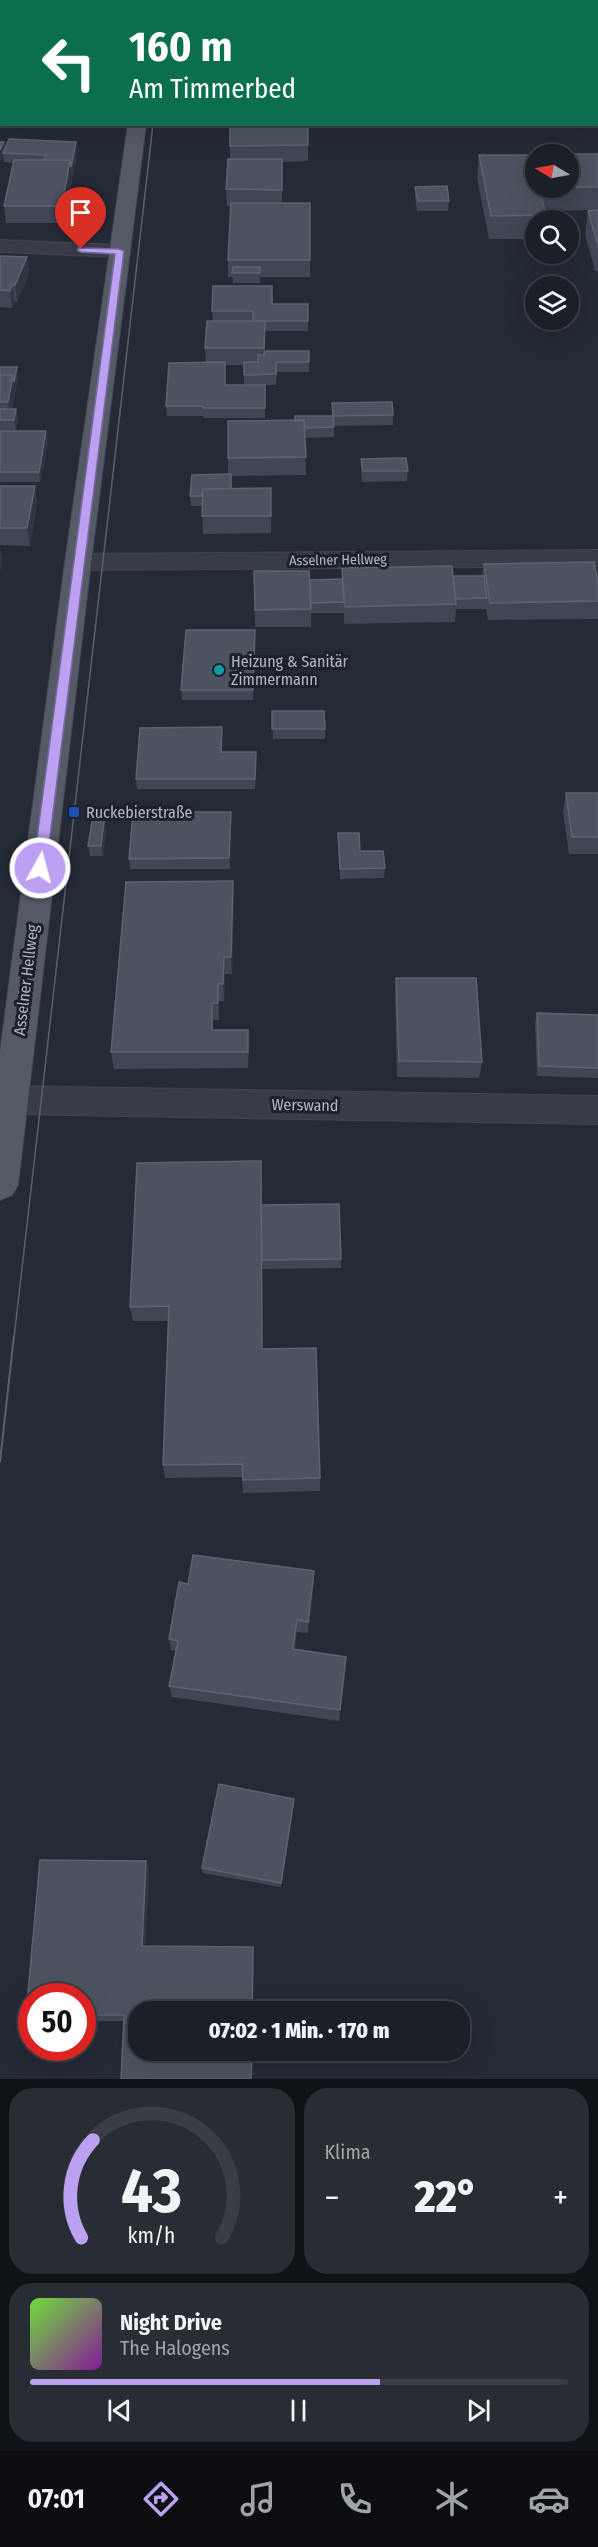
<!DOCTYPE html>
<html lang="de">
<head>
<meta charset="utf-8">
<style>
	:root { --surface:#1b2028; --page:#282d34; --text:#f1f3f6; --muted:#a0a3a8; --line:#393e45; --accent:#bca0f2 }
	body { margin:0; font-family:"Fira Sans Condensed",sans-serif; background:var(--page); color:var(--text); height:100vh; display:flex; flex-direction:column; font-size:22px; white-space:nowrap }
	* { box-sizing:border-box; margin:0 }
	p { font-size:20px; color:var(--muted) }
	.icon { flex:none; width:33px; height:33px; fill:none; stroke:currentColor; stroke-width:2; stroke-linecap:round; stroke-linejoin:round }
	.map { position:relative; height:2079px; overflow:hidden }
	.details { display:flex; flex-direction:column; gap:9px; padding:9px; background:#0f1216; flex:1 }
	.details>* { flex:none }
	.guide { position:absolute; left:0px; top:0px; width:598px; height:126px; box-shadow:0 6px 24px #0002,0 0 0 2px var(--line); background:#0b6e4f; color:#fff; overflow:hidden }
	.needle { width:39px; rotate:280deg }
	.tools { position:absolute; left:525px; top:144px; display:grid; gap:12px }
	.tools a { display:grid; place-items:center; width:54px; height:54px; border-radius:50%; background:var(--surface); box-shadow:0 6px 24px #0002,0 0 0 2px var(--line); font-size:30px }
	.speed { position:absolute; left:18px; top:1983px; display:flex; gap:12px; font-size:30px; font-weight:700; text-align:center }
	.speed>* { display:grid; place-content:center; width:78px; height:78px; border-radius:50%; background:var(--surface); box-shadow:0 6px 24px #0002,0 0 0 2px var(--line); line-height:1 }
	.speed .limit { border:9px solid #d22; background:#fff; color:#111 }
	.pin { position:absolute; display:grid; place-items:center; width:51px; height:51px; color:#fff; margin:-62px -26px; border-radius:50% 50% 50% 0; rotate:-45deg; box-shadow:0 0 6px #0007 }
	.pin .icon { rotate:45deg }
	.me { position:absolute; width:66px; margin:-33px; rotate:7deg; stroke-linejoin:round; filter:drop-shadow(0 0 4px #0008) }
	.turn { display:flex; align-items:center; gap:21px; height:126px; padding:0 30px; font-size:27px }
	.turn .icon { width:78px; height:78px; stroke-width:2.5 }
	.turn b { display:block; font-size:42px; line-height:51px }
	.big { font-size:45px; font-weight:800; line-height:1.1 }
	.details .tile { flex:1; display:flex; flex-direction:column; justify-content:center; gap:9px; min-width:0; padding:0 21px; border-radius:24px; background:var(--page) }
	.details .dial { align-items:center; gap:0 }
	.dial svg { height:156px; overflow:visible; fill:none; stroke:var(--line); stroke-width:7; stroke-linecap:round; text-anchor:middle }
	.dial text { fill:var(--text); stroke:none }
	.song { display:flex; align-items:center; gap:18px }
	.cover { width:72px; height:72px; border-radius:9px; background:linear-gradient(135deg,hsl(100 70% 55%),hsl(290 70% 35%)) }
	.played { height:6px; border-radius:3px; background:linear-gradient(90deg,var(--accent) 65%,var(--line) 65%) }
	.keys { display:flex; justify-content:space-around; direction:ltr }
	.heat { display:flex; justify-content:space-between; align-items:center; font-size:33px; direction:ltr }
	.details .tiles { flex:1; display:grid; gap:9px; grid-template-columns:1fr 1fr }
	.tile:last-child { grid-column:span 2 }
	.trip { position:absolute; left:128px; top:2001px; width:342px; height:60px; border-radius:24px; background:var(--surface); box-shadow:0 6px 24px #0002,0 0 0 2px var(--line); font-weight:800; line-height:60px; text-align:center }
	.dock { display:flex; height:96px; justify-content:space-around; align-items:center; background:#0b0d10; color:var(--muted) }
	.dock .icon { width:42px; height:42px }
	.dock .current { color:var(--accent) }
	.dock b { font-size:27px; color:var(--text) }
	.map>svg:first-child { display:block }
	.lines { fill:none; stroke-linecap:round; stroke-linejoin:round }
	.minor-casing { stroke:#404550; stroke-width:2 }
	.major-casing { stroke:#404550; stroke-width:2 }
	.minor { fill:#373c47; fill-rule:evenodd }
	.major { fill:#555b66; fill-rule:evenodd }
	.tram-far1 { stroke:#59606d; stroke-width:1.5 }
	.tram { stroke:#59606d; stroke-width:2 }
	.wall { fill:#3f4654 }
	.shaded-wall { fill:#2f3643 }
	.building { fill:#4b5360; stroke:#5b6270; stroke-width:1.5 }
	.route { fill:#bca0f2; stroke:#7a689d; stroke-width:1.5 }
	.culture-dot { fill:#0f9aa8; stroke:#1c212b; stroke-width:2 }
	.transit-dot { fill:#1a4fb4; stroke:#1c212b; stroke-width:2 }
	.labels { text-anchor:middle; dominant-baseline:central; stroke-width:6; stroke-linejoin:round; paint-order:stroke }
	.far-street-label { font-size:14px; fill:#b2b7c3; stroke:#1c212b }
	.poi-label { font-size:16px; fill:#b2b7c3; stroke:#1c212b; text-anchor:start }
	.street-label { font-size:16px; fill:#b2b7c3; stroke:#1c212b }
</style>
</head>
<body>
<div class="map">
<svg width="598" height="2079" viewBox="0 0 598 2079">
	<rect width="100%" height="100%" fill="#242a36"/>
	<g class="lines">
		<g class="minor-casing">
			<path id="minor" d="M 0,240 L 119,245 L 126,247 L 129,251 L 126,255 L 119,257 L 0,252 Z
				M 598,550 L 598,566 L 78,570 L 69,568 L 65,562 L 69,556 L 78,554 Z
				M 11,1086 L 598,1096 L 598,1124 L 11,1114 L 0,1110 L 0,1090 Z"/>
		</g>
		<g class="major-casing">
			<path id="major" d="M 146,0 L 162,0 L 145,2 Z
				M 128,124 L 146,124 L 91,562 L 18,1185 L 12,1195 L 0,1200 L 0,1052 L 65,562 Z"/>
		</g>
		<use href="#minor" class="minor"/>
		<use href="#major" class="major"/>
		<path class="tram-far1" d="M 14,1338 L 153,124"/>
		<path class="tram" d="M 0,1462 L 14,1336"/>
	</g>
	<path class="wall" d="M 213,0 L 365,0 L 365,1 L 302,1 L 302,2 L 213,2 Z
		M 571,0 L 598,0 L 598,2 L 572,2 Z
		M 0,142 L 4,142 L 5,148 L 76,142 L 77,152 L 64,223 L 6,223 L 4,206 L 13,163 L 4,162 L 3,156 L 0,162 Z
		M 308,145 L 308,161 L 282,162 L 282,203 L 310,203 L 310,277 L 260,277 L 260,283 L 233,283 L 233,277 L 228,277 L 228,260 L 231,206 L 227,206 L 226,189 L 230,159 L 230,146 Z
		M 598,154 L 598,271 L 595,271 L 585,234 L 588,211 L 594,210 L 545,211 L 546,215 L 545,220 L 536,220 L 536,239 L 489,239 L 477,178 L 479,155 Z
		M 415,187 L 449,201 L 448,211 L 417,211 L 415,196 Z
		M 0,256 L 27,257 L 29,274 L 17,302 L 15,302 L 12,308 L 0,307 Z
		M 272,304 L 308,304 L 308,331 L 265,331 L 265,351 L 309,351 L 309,372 L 277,372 L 276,385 L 244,385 L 244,365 L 225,365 L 225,385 L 265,385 L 265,418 L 204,418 L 203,416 L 167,416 L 166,406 L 206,362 L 205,348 L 213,321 L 212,311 Z
		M 0,367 L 18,377 L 12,409 L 16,409 L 18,419 L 16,430 L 0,430 Z
		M 332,403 L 393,415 L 393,425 L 334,426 L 334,437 L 305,438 L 306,475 L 231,476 L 232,489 L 271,488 L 271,533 L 203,534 L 202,506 L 191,506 L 190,496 L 228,474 L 228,458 L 295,421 L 332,416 Z
		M 0,431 L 48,442 L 40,482 L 0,482 Z
		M 361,459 L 408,471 L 407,481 L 362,482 L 361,469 Z
		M 0,486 L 35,486 L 37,503 L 30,546 L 0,545 Z
		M 484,564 L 598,573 L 598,619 L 488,620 L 486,609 L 456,609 L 455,622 L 344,624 L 344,613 L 311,613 L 311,627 L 255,627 L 254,571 L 310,580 L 342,579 L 342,568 L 453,576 L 482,576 Z
		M 255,640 L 253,700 L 182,700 L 181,690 Z
		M 272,711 L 325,729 L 325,739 L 273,739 Z
		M 222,727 L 222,752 L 256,762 L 255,789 L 137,789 L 136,779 Z
		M 566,793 L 598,793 L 598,854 L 569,854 L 563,811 Z
		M 231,812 L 230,869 L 130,869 L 129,859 Z
		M 106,832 L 103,856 L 90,856 L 88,846 Z
		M 338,833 L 360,851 L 385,868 L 384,878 L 340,879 Z
		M 233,881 L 234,898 L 232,974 L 225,974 L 224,1001 L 219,1001 L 219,1020 L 213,1020 L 213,1030 L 249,1047 L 248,1068 L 114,1069 L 111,1052 Z
		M 396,978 L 482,1062 L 479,1078 L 397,1077 L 395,995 Z
		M 537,1013 L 598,1015 L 598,1078 L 537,1076 L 535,1023 Z
		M 262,1177 L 262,1205 L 341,1259 L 341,1268 L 262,1269 L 262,1349 L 320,1478 L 320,1491 L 243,1493 L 242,1477 L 165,1478 L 163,1465 L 168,1321 L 133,1321 L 130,1307 Z
		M 314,1571 L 314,1583 L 308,1633 L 297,1632 L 295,1649 L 346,1657 L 339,1721 L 172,1697 L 169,1686 L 176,1651 L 171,1650 L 169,1639 L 188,1584 Z
		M 294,1799 L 294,1804 L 281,1887 L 203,1873 L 202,1868 Z
		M 40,1860 L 146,1861 L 149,1869 L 145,1946 L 253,1947 L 254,1954 L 253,2012 L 138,2012 L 138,2050 L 253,2050 L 252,2079 L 121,2079 L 124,2021 L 82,2021 L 82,1996 L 32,1996 L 31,2021 L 26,2015 Z"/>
	<path class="shaded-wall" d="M 4,142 L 5,151 L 3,153 L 3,156 L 0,162 L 0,150 Z
		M 76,142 L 77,152 L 64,223 L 62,206 L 70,160 Z
		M 27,257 L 29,274 L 17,302 L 15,285 Z
		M 12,285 L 15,302 L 12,308 L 10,291 Z
		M 17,367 L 18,377 L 10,419 L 8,402 L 13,375 Z
		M 16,409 L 18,419 L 16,430 L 14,420 Z
		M 46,431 L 48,442 L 40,482 L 39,472 Z
		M 35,486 L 37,503 L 30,546 L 27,528 Z
		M 0,546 L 3,562 L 0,571 Z
		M 255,630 L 255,640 L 253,700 L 253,690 Z
		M 231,812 L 231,822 L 230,869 L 229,858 Z
		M 104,822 L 106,832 L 103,856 L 101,846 Z
		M 233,881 L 234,898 L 232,974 L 231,957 Z
		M 224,957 L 225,974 L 224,1001 L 223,984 Z
		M 218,984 L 219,1001 L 219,1020 L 218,1003 Z
		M 212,1003 L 213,1020 L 213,1047 L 212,1030 Z
		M 248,1030 L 249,1047 L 248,1068 Z
		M 314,1571 L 314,1583 L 308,1633 L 308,1622 Z
		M 297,1620 L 297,1632 L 293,1660 L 293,1649 Z
		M 294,1799 L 294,1804 L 281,1887 L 281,1883 Z
		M 146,1861 L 149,1869 L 145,1953 L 142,1946 Z
		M 253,1947 L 254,1954 L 253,2012 L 252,2012 Z
		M 252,2050 L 253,2050 L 252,2079 L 251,2079 Z"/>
	<path class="building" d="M 217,0 L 302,0 L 302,2 L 217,2 Z
		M 369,0 L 397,0 L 398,2 L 369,2 Z
		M 425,0 L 455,0 L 455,2 L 425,2 Z
		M 230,124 L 308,124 L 308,145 L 230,146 Z
		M 9,139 L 76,142 L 71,167 L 70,160 L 44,160 L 46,155 L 3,153 Z
		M 0,142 L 4,142 L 0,150 Z
		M 536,154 L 598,154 L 598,187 L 568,187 L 568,154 Z
		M 479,155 L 536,155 L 536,188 L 566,188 L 539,188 L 546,215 L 491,216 Z
		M 228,159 L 282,159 L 282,190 L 226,189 Z
		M 14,160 L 70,160 L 62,206 L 4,206 Z
		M 447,186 L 449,201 L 418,201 L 415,187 Z
		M 231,203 L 310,203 L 310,260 L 228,260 Z
		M 598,210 L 598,246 L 588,211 Z
		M 0,256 L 27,257 L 15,285 L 12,285 L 10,291 L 0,290 Z
		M 233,267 L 260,267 L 260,273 L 232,273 Z
		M 213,286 L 272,286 L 272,304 L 308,304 L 308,321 L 253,321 L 253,311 L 212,311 Z
		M 207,321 L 265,321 L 264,348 L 205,348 Z
		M 265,351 L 309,351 L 309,362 L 276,362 L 276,374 L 244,375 L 244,362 L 258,362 L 258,355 L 264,355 Z
		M 225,362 L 225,385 L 265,385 L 265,408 L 203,408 L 203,406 L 166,406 L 169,363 Z
		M 0,367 L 17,367 L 14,382 L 13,375 L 0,375 Z
		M 0,375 L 13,375 L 8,402 L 0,402 Z
		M 392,402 L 393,415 L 333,416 L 332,403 Z
		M 0,409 L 16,409 L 14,420 L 0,420 Z
		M 295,416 L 333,416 L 334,427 L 305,428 L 304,420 L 295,421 Z
		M 304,420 L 306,457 L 228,458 L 228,421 Z
		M 0,431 L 46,431 L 39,472 L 0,472 Z
		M 406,458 L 408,471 L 363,471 L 361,459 Z
		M 231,474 L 231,489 L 203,489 L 202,496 L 190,496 L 192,475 Z
		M 0,486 L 35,486 L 27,528 L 0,528 Z
		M 271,488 L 271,516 L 202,516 L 203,489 Z
		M 594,562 L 598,581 L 598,601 L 490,603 L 484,564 Z
		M 452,566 L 456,604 L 345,607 L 342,568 Z
		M 254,571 L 309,571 L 311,609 L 255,610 Z
		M 453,576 L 484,576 L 487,598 L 456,599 Z
		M 342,579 L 344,602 L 311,603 L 310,580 Z
		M 186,630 L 255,630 L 253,690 L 181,690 Z
		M 272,711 L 324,711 L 325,729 L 272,729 Z
		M 222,727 L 221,752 L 256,752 L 255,779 L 136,779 L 140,728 Z
		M 566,793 L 598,793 L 598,837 L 572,837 Z
		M 133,812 L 231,812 L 229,858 L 129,859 Z
		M 92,822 L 104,822 L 101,846 L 88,846 Z
		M 338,833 L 359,833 L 360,851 L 383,851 L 385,868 L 340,869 Z
		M 233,881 L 231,957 L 224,957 L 223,984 L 218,984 L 218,1003 L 212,1003 L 212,1030 L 248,1030 L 248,1052 L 111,1052 L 126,882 Z
		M 396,978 L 476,978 L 482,1062 L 399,1061 Z
		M 537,1013 L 598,1015 L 598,1068 L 539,1066 Z
		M 261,1161 L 262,1349 L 316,1348 L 320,1478 L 243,1480 L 242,1464 L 163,1465 L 169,1306 L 130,1307 L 137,1163 Z
		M 339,1204 L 341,1259 L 262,1260 L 261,1205 Z
		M 193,1555 L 314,1571 L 308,1622 L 297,1620 L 293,1649 L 346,1657 L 340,1710 L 169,1686 L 178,1641 L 169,1639 L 179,1582 L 188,1584 Z
		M 219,1784 L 294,1799 L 281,1883 L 202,1868 Z
		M 40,1860 L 146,1861 L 142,1946 L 253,1947 L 252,2012 L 138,2012 L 138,2050 L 252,2050 L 251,2079 L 121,2079 L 124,2015 L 82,2015 L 82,1996 L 32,1996 L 32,2015 L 26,2015 Z"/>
	<path class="route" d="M 78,248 L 119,249 L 124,251 L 46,868 L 40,872 L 33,868 L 115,254 L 81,252 L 78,251 Z"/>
	<circle class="culture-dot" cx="219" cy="670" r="6"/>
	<rect class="transit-dot" x="68" y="806" width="12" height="12" rx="3"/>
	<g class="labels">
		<g class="far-street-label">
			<text transform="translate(338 560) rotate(-1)">Asselner Hellweg</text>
		</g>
		<g class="poi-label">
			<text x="231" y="661">Heizung &amp; Sanitär<tspan x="231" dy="18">Zimmermann</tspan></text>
			<text x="86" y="812">Ruckebierstraße</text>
		</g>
		<g class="street-label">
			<text transform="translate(26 980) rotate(-83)">Asselner Hellweg</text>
			<text transform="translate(305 1105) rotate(1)">Werswand</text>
		</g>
	</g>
</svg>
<div class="tools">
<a><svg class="needle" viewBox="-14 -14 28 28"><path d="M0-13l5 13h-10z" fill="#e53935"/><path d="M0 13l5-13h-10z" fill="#a0a3a8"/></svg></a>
<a><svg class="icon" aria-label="search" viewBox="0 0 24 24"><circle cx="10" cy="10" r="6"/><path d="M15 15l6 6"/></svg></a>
<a><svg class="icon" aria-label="layers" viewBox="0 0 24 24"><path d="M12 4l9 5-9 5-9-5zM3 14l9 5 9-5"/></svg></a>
</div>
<div class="speed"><div class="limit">50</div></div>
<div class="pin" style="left:81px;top:249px;background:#d93025"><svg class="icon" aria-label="arrive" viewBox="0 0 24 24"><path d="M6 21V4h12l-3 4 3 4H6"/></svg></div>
<svg class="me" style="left:40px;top:868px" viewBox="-20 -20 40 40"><circle r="17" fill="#bca0f2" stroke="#fff" stroke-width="3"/><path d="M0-11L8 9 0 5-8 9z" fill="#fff"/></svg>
<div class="trip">07:02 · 1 Min. · 170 m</div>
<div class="guide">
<div class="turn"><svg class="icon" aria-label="left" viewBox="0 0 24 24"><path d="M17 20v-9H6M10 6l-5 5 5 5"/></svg><div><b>160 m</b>Am Timmerbed</div></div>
</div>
</div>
<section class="details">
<div class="tiles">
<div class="tile dial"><svg viewBox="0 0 100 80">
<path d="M14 69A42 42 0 1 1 86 69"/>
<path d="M14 69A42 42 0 0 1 20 19" stroke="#bca0f2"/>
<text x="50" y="56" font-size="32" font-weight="700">43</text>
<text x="50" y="72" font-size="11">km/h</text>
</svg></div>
<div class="tile"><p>Klima</p>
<div class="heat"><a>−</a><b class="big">22°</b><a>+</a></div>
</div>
<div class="tile">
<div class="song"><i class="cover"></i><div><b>Night Drive</b><p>The Halogens</p></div></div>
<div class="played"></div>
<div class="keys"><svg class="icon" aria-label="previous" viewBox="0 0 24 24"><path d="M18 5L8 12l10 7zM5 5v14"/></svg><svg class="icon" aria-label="pause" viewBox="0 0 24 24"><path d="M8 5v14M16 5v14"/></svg><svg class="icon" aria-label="next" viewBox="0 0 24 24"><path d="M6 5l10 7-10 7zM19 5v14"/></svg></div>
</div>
</div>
</section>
<nav class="dock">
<b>07:01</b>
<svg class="icon current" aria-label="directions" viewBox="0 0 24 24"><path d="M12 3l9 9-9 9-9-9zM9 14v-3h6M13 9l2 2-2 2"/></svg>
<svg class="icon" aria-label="music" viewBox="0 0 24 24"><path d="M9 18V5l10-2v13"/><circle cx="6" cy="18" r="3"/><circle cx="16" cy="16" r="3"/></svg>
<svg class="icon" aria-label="phone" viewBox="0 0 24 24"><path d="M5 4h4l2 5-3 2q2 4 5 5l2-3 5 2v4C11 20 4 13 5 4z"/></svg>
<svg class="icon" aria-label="climate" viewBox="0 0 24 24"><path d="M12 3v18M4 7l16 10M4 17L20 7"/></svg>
<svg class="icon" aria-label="car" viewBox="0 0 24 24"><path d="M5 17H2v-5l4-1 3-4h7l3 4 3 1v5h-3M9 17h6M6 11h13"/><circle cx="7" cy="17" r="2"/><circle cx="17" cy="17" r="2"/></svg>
</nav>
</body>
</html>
